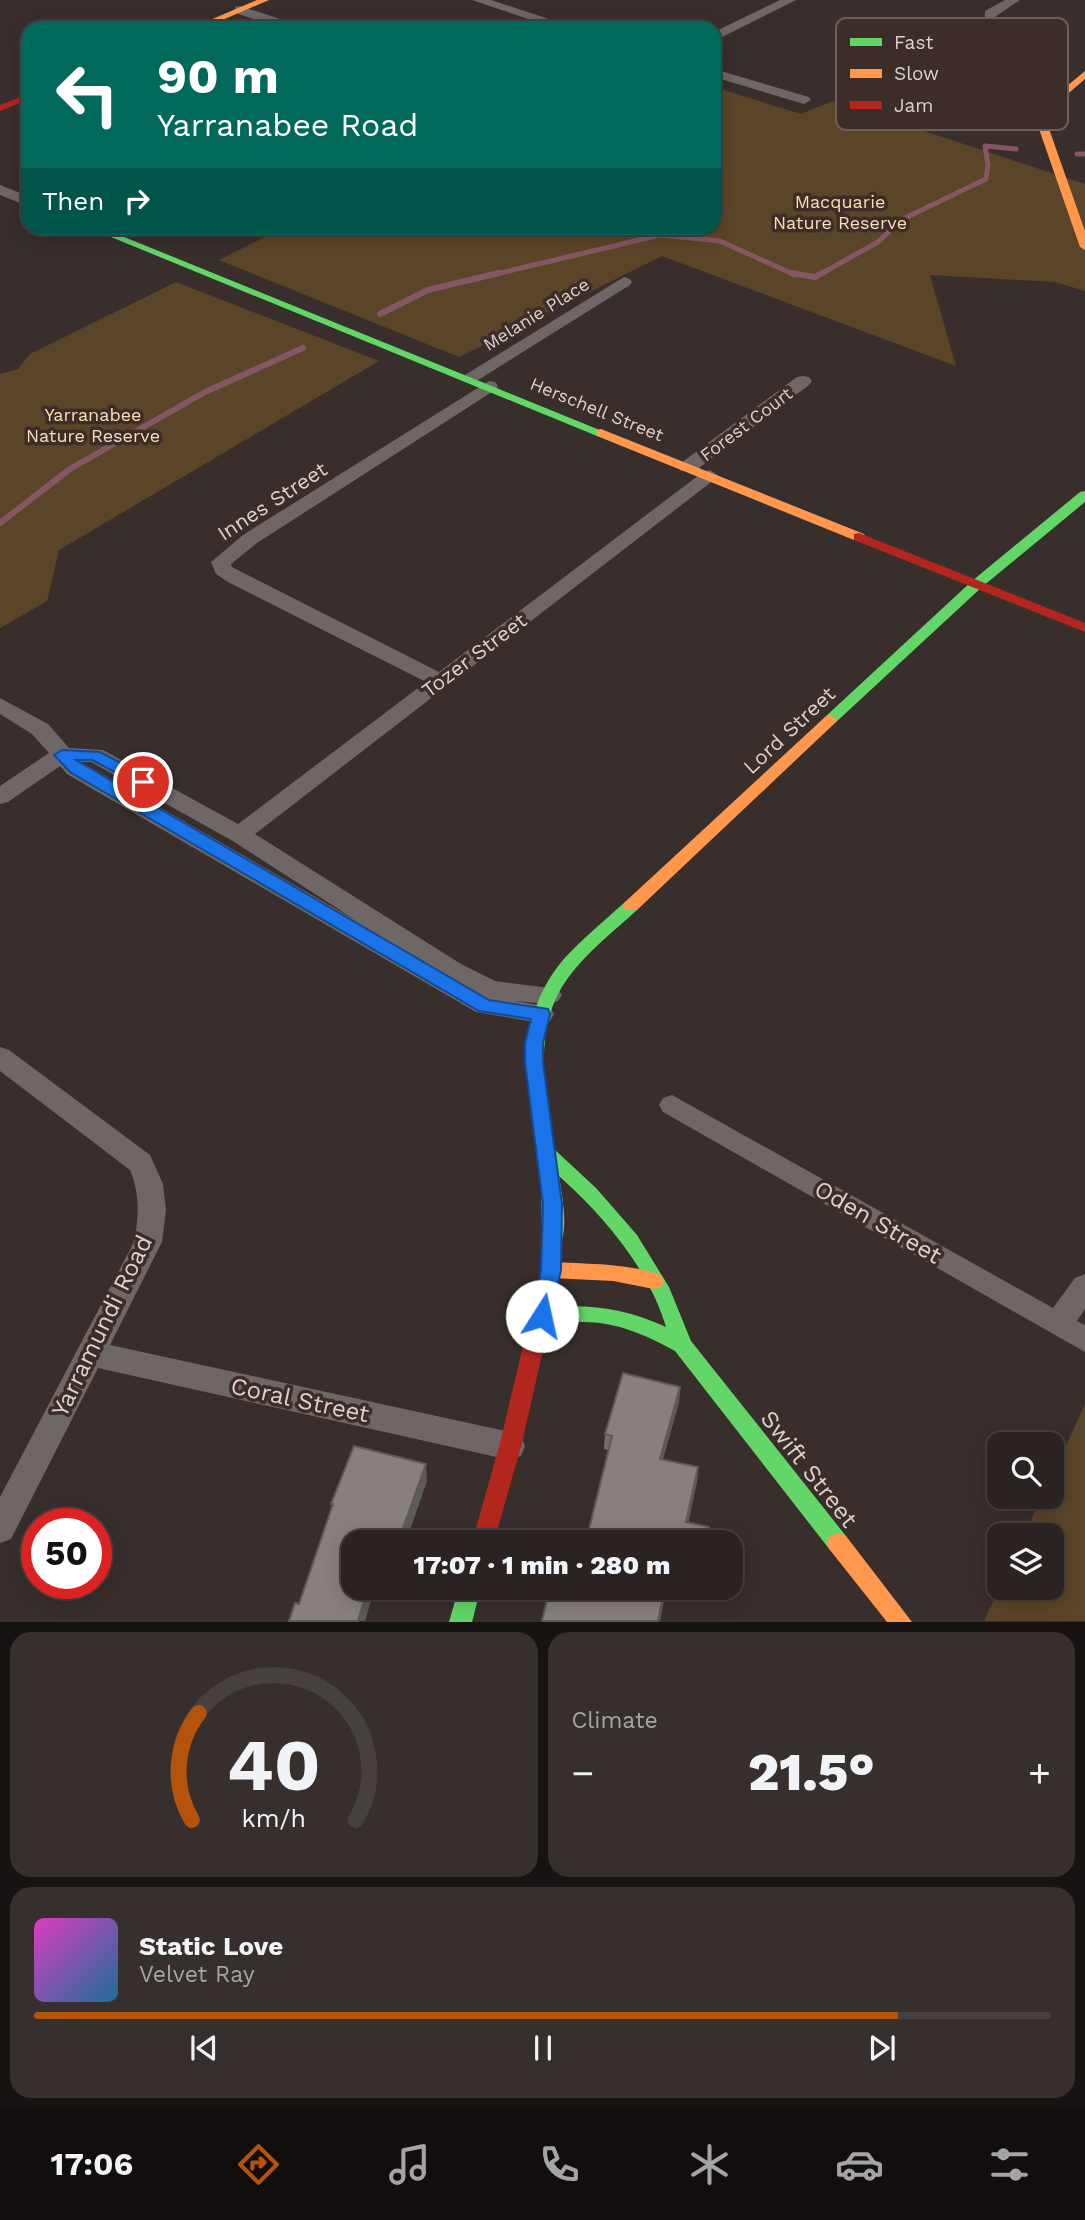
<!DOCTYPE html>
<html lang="en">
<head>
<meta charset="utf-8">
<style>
	:root { --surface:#2a2321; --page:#362f2e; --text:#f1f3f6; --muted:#a5a4a5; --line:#46403f; --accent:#b45309 }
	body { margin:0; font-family:"Work Sans",sans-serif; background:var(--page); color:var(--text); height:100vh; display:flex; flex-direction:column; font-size:26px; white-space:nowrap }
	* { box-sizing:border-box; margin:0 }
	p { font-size:23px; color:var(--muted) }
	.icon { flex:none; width:38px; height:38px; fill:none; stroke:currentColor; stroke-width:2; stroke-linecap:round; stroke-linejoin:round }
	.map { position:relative; height:1622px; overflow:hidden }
	.panel { display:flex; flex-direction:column; gap:10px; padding:10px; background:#171312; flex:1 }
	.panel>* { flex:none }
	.top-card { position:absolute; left:21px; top:21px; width:700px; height:214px; border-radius:21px; box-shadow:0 4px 18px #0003,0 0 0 2px var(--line); background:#00695c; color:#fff; overflow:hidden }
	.fabs { position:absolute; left:987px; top:1432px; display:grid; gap:14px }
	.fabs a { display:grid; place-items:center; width:77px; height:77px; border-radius:14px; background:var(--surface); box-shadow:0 4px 18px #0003,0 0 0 2px var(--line); font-size:35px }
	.speed { position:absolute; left:21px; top:1508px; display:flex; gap:14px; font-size:35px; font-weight:700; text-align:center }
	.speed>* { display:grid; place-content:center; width:91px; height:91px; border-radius:50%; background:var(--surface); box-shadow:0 4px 18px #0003,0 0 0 2px var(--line); line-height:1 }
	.speed .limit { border:10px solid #d22; background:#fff; color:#111 }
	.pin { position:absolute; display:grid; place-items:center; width:60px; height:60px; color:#fff; margin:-30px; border:4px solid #fff; border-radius:50%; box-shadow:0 2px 7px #0007 }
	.me { position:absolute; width:77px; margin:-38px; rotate:10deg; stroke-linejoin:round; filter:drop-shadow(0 0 5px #0008) }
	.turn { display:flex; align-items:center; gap:24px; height:147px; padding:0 21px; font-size:32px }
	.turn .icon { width:91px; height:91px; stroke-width:2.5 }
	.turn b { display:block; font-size:49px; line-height:60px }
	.then { display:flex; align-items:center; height:66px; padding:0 21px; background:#0003; gap:14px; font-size:26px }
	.big { font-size:52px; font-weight:800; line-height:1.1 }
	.panel .tile { flex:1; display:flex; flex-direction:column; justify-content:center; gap:10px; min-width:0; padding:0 24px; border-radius:21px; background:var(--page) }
	.panel .dial { align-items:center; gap:0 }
	.dial svg { height:182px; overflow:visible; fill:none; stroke:var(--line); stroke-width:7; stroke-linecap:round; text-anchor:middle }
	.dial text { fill:var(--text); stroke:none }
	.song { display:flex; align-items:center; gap:21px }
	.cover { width:84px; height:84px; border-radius:10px; background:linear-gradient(135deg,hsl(310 70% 55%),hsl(200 70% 35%)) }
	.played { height:7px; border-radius:4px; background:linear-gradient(90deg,var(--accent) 85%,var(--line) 85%) }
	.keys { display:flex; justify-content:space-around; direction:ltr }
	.heat { display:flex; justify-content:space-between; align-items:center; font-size:38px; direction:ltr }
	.panel .tiles { flex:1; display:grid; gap:10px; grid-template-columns:1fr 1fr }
	.tile:last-child { grid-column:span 2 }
	.trip { position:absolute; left:341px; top:1530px; width:402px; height:70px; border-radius:21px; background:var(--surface); box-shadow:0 4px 18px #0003,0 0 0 2px var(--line); font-weight:800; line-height:70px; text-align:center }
	.tab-bar { display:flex; height:112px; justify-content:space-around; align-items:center; background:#110e0d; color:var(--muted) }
	.tab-bar .icon { width:49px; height:49px }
	.tab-bar .current { color:var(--accent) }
	.tab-bar b { font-size:32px; color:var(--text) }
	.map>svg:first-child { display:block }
	.green { fill:#5b4528 }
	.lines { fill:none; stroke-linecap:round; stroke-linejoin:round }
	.stream-far1 { stroke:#855664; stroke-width:5 }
	.stream { stroke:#855664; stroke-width:6 }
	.street { fill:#6e6765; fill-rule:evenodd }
	.fast { fill:#63d668; fill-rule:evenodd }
	.slow { fill:#ff974d; fill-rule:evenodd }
	.jam { fill:#b3261e; fill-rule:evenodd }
	.wall { fill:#746e6b }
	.shaded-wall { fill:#5e5a57 }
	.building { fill:#87807c; stroke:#5e5a57; stroke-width:2 }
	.route { fill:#1a73e8; stroke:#114b97; stroke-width:2 }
	.labels { text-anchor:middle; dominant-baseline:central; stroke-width:7; stroke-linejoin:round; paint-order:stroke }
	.far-park-label { font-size:18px; fill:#fbddb7; stroke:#3c2d28 }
	.far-street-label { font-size:18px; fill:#dbd1ce; stroke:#3c2d28 }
	.street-label { font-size:21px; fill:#dbd1ce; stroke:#3c2d28 }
	.near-street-label { font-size:24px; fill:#dbd1ce; stroke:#3c2d28 }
	.key { fill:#3c2d28; stroke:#6c5e5a; stroke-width:2 }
	.key-label { font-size:19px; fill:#dbd1ce }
</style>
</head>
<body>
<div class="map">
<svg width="1085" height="1622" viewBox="0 0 1085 1622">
	<rect width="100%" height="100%" fill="#382f2c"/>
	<path class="green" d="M 714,87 L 801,114 L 833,101 L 1085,184 L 1085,291 L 1055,282 L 930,275 L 956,366 L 662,256 L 459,357 L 219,260 L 275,232 L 301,228 L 714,228 Z
		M 176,282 L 379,361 L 59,550 L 47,601 L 0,628 L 0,374 L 18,369 L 30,354 Z
		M 1085,1404 L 1085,1621 L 984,1621 L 1000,1587 L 1052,1587 L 1052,1535 L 1024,1535 L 1042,1496 L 1052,1496 L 1052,1476 Z"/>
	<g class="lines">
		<path class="stream-far1" d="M 1077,154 L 1085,154
			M 492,275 L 660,235 L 720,241 L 795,275
			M 819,275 L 878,242 L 901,220 L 986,179 L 988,165 L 985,146 L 1016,149"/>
		<path class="stream" d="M 791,273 L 815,277 L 822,273
			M 380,314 L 428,290 L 499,273
			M 0,523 L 70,469 L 205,392 L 303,348"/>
		<path class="street" d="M 472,0 L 491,0 L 576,28 L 555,28 Z
			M 780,0 L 796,0 L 714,41 L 714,32 Z
			M 1005,0 L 1020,0 L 995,17 L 985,17 L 985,11 Z
			M 240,6 L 299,25 L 301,28 L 281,28 L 235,13 L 235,7 Z
			M 714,69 L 809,97 L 811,100 L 804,104 L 714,77 Z
			M 0,185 L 28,196 L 28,206 L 0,195 Z
			M 624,277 L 630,279 L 632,282 L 630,285 L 475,382 L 469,383 L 460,378 Z
			M 803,376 L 809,377 L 812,381 L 809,385 L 695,471 L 681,471 L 679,467 L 681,463 L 797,377 Z
			M 489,381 L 495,382 L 498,386 L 495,390 L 257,543 L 231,564 L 232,567 L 439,672 L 703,472 L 710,470 L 719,476 L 255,834 L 461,964 L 495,981 L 558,989 L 562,995 L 558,1001 L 549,1004 L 515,1001 L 550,1007 L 554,1014 L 550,1021 L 541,1023 L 476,1012 L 67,774 L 60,766 L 8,802 L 0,804 L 0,786 L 49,753 L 32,734 L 0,714 L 0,698 L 48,724 L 69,748 L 103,750 L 238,824 L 426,682 L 228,582 L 216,574 L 211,562 L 243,535 ZM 81,762 L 91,762 L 231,840 L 357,921 Z
			M 0,1047 L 9,1050 L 150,1155 L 163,1184 L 166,1210 L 162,1242 L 110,1345 L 510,1432 L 521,1436 L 525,1446 L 521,1456 L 510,1460 L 98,1368 L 11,1539 L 0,1543 L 0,1497 L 134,1242 C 139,1216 140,1194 130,1170 L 0,1071 Z
			M 672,1095 L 1053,1308 L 1075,1278 L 1085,1274 L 1085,1309 L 1077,1321 L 1085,1325 L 1085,1352 L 663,1112 L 659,1105 L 663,1098 Z"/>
		<path class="fast" d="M 89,228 L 102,228 L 607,433 L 601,437 L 597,436 Z
			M 1085,491 L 1085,502 L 982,587 L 835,723 L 825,723 L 823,720 L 825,717 L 972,581 L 1080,492 Z
			M 631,900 L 637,902 L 639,906 L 637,910 C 613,932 587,952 568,978 C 531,1028 545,1094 555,1150 L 596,1188 L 637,1235 L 669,1287 L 691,1341 L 846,1536 L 849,1543 L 846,1550 L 838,1553 L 830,1550 L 675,1351 C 644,1334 615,1321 579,1322 C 565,1322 548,1327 535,1322 L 532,1316 L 535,1310 L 542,1308 C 587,1303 625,1308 666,1327 C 649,1269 603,1215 559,1176 C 562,1196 569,1228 559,1248 L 552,1250 L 545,1248 C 540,1238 543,1190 540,1174 C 529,1099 509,1024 563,960 C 582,939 604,921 625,902 Z
			M 459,1587 L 481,1587 L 472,1622 L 449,1622 Z"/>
		<path class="slow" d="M 257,0 L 269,0 L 204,28 L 191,28 Z
			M 1085,71 L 1085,79 L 1056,104 L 1048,126 L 1085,231 L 1085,250 L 1080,247 L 1038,126 L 1049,101 Z
			M 601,429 L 864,534 L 866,537 L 864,540 L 854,540 L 597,436 L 597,430 Z
			M 830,715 L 837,720 L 835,723 L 637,910 L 625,910 L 623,906 L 625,902 L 825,717 Z
			M 551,1262 C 588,1264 626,1263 661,1275 L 664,1281 L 661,1287 L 654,1289 L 613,1281 L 551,1278 L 544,1276 L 541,1270 L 544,1264 Z
			M 838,1533 L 846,1536 L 912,1622 L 887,1622 L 830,1550 L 827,1543 L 830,1536 Z"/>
		<path class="jam" d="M 28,94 L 28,100 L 0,111 L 0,105 Z
			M 859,533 L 1085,623 L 1085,632 L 854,540 L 854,534 Z
			M 552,1234 L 559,1236 L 562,1242 L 561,1270 L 522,1443 L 494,1542 L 472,1542 L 500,1443 L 541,1270 L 542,1242 L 545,1236 Z"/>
	</g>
	<path class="wall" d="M 680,1387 L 679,1402 L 663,1459 L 698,1467 L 697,1481 L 688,1523 L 709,1527 L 708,1542 L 586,1542 L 609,1450 L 604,1449 L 605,1434 Z
		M 672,1587 L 700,1587 L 700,1593 Z"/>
	<path class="shaded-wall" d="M 680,1387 L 679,1402 L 659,1473 L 660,1459 Z
		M 426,1464 L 427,1481 L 406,1542 L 398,1542 Z
		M 698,1467 L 697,1481 L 685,1537 L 686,1522 Z
		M 368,1587 L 375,1587 L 365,1621 L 358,1621 Z
		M 665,1587 L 667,1587 L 660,1621 L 658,1621 Z"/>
	<path class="building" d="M 623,1373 L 680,1387 L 660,1459 L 698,1467 L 686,1522 L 709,1527 L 707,1542 L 586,1542 L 612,1436 L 605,1434 Z
		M 354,1446 L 426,1464 L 398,1542 L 354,1542 L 354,1587 L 368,1587 L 358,1621 L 289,1621 L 295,1603 L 299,1604 L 333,1504 L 331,1504 Z
		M 550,1587 L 665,1587 L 658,1621 L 542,1621 Z"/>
	<path class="route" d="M 62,750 L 100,752 L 149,778 L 151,782 L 149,786 L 143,787 L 92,760 L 76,760 L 489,1000 L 548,1009 L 550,1014 L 543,1043 L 543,1063 L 562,1204 L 561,1270 L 549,1322 L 542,1325 L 535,1322 L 532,1316 L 541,1270 L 543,1204 L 525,1063 L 525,1043 L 531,1019 L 479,1011 L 70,772 L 54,755 Z"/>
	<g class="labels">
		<g class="far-park-label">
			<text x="840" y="201">Macquarie<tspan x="840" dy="21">Nature Reserve</tspan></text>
			<text x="93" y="414">Yarranabee<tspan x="93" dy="21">Nature Reserve</tspan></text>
		</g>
		<g class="far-street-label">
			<text transform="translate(536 314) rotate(-32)">Melanie Place</text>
			<text transform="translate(597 409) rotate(22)">Herschell Street</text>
			<text transform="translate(746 424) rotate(-37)">Forest Court</text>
		</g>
		<g class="street-label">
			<text transform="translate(272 501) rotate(-33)">Innes Street</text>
			<text transform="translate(474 655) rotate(-37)">Tozer Street</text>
			<text transform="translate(789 730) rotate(-43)">Lord Street</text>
		</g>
		<g class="near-street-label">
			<text transform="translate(878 1222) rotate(30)">Oden Street</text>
			<text transform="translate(102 1326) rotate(-64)">Yarramundi Road</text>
			<text transform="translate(300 1400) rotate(12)">Coral Street</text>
			<text transform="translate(809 1469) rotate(52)">Swift Street</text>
		</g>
	</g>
	<rect x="836" y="18" width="232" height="112" rx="10" class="key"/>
	<rect x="850" y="38" width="32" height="8" fill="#63d668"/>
	<rect x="850" y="69" width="32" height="9" fill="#ff974d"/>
	<rect x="850" y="101" width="32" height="8" fill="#b3261e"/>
	<g class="key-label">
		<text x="894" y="49">Fast</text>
		<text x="894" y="80">Slow</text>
		<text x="894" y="112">Jam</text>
	</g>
</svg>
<div class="fabs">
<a><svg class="icon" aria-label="search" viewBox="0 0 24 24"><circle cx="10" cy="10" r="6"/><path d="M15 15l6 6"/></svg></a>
<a><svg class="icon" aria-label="layers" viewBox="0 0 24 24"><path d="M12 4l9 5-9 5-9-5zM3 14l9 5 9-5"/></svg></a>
</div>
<div class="speed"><div class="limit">50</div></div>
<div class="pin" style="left:143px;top:782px;background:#d93025"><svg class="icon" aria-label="arrive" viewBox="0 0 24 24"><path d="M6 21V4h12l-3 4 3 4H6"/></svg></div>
<svg class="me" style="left:542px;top:1316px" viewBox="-20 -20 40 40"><circle r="19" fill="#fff"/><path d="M0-13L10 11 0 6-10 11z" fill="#1a73e8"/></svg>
<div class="trip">17:07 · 1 min · 280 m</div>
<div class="top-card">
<div class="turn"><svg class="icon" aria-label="left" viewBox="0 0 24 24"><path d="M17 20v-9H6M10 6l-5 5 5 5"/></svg><div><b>90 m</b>Yarranabee Road</div></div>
<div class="then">Then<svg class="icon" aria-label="right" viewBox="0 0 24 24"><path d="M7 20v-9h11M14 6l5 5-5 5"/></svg></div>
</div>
</div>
<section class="panel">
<div class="tiles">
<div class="tile dial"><svg viewBox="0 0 100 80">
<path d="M14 69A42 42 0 1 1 86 69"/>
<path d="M14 69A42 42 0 0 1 17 22" stroke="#b45309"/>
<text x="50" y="56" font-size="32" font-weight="700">40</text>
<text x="50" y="72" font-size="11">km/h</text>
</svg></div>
<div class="tile"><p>Climate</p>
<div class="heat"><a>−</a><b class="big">21.5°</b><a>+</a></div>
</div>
<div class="tile">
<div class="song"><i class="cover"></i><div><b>Static Love</b><p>Velvet Ray</p></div></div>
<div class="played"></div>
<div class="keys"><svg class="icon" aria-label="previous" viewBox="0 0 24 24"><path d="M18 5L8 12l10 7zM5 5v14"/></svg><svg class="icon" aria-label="pause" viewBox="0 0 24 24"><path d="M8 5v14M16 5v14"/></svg><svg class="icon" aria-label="next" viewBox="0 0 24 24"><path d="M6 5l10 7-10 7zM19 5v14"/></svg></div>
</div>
</div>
</section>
<nav class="tab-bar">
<b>17:06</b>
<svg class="icon current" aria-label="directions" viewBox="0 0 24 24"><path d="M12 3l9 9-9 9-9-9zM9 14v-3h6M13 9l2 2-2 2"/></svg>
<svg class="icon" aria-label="music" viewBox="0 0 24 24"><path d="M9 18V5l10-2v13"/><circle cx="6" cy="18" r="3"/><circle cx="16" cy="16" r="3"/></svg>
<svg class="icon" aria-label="phone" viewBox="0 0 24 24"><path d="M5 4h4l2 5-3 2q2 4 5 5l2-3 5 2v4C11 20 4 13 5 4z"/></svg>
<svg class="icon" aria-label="climate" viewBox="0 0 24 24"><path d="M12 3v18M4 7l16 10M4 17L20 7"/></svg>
<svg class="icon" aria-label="car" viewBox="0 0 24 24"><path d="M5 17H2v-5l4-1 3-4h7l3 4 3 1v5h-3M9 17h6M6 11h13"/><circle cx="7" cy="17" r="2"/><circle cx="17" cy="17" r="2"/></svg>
<svg class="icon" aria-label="filters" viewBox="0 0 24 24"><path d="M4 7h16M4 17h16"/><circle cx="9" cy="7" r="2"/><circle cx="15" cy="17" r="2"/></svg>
</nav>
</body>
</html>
